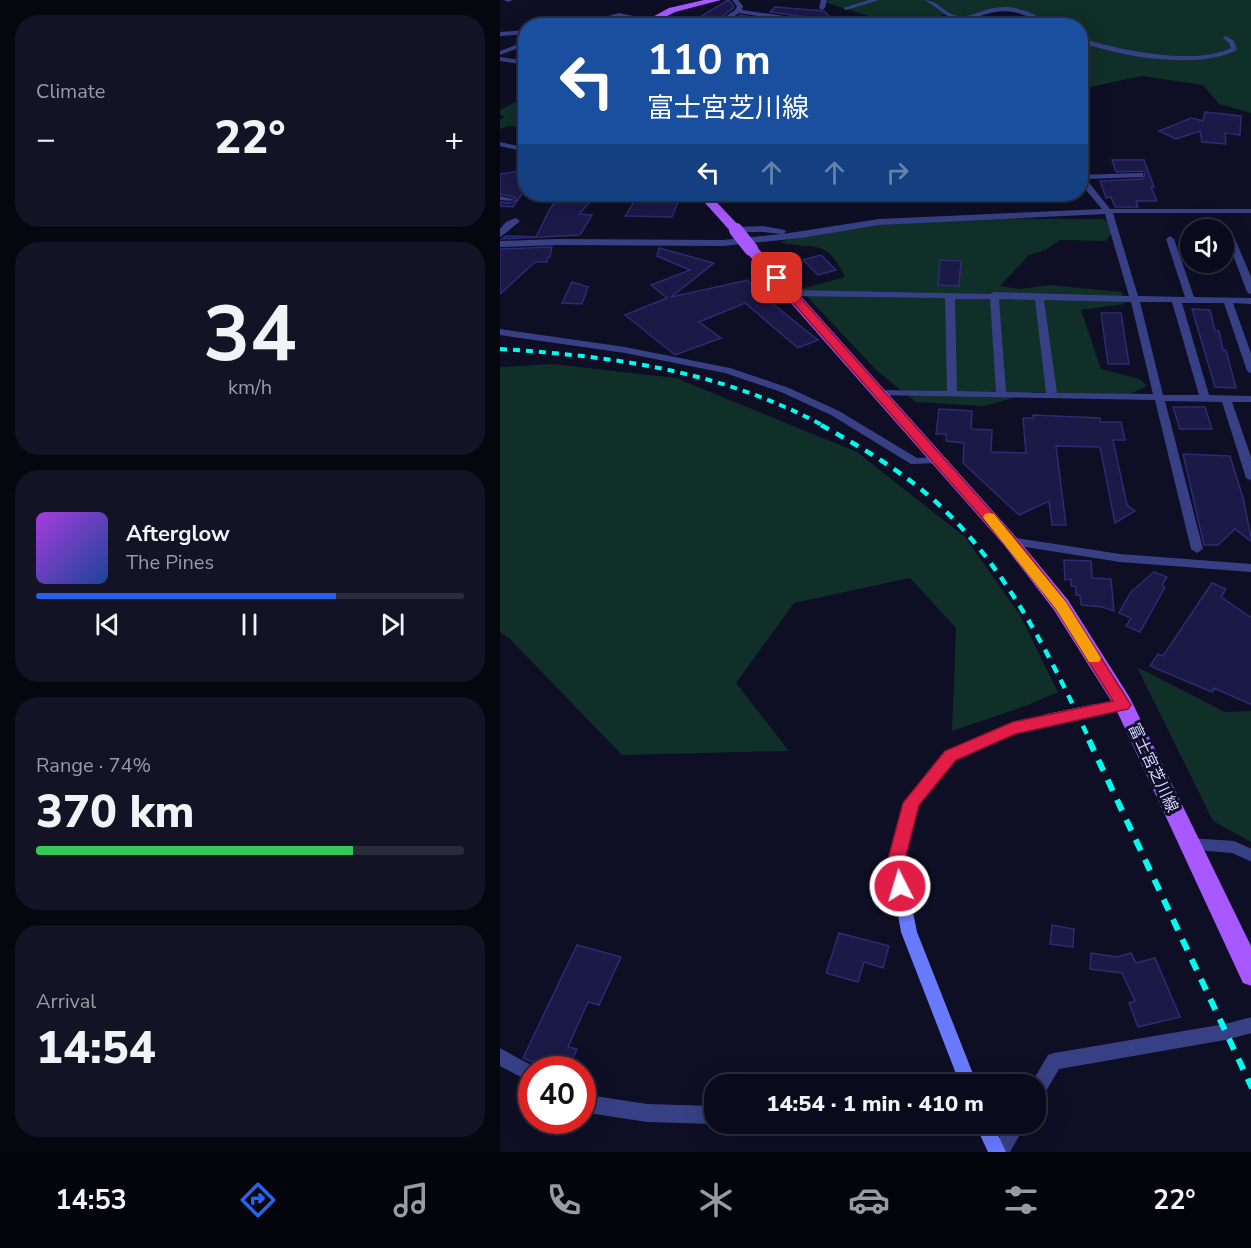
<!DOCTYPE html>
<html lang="en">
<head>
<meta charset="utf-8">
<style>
	:root { --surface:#0a0a1c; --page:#131325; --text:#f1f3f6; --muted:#999aa3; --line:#2a2b3b; --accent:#2563eb }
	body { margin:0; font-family:"Nunito Sans","Noto Sans JP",sans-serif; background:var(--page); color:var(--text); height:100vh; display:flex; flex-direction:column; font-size:22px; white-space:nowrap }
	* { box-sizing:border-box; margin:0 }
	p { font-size:20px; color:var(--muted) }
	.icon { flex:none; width:33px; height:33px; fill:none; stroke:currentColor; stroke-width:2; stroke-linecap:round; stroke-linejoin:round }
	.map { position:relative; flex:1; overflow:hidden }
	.drawer { display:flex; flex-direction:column; gap:15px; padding:15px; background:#06060f; width:500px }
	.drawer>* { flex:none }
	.guide { position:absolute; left:18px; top:18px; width:570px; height:183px; border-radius:24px; box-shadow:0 6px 24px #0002,0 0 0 2px var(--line); background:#1a4fa0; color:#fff; overflow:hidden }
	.controls { position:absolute; left:680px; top:219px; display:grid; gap:12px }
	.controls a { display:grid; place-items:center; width:54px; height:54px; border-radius:50%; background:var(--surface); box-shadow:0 6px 24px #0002,0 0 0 2px var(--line); font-size:30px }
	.speed { position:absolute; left:18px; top:1056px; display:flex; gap:12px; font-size:30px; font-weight:700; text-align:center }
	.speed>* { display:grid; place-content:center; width:78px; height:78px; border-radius:50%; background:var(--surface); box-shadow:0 6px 24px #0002,0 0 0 2px var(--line); line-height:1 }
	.speed .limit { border:9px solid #d22; background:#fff; color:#111 }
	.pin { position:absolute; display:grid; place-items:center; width:51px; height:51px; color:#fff; margin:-26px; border-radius:12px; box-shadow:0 3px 9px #0006 }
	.me { position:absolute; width:66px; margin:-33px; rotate:355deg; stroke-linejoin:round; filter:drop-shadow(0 0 4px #0008) }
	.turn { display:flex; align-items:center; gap:21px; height:126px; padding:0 30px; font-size:27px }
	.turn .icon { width:78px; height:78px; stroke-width:2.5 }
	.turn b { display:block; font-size:42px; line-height:51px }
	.lanes { display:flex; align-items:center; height:57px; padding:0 30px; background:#0003; justify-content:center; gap:30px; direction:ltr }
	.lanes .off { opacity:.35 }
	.big { font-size:45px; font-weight:800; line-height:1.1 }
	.drawer .card { flex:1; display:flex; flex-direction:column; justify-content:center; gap:9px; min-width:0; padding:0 21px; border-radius:24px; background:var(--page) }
	.drawer .dial { align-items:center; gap:0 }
	.dial b { font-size:78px; line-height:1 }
	.song { display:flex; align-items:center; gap:18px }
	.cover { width:72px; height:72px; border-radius:9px; background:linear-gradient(135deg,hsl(280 70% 55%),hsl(220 70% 35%)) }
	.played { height:6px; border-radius:3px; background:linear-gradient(90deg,var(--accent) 70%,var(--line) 70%) }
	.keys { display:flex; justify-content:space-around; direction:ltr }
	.heat { display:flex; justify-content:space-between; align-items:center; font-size:33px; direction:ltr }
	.charge { height:9px; border-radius:4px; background:linear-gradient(90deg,#34c759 74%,var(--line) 0) }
	.trip { position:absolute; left:204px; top:1074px; width:342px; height:60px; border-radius:24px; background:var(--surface); box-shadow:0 6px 24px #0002,0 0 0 2px var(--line); font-weight:800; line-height:60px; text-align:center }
	.dock { display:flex; height:96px; justify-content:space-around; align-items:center; background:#04040b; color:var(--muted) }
	.dock .icon { width:42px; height:42px }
	.dock .current { color:var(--accent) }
	.dock b { font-size:27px; color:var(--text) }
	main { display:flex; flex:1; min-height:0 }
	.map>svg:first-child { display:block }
	.green { fill:#102f29 }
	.building { fill:#1b1946; stroke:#2e2a73; stroke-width:1.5 }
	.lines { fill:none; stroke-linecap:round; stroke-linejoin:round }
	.street { fill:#374085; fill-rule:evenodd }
	.secondary { fill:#687bff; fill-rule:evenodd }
	.primary { fill:#a858ff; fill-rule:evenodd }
	.rail-far2 { stroke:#00fcf0; stroke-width:4; stroke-dasharray:7 6; stroke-linecap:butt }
	.rail-far1 { stroke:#00fcf0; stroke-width:4.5; stroke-dasharray:9 8; stroke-linecap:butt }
	.rail { stroke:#00fcf0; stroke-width:6; stroke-dasharray:12 10; stroke-linecap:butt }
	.secondary-bridge { stroke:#687bff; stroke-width:12 }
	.primary-bridge { stroke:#a858ff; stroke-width:14 }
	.route { fill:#e11d48; stroke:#92132f; stroke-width:1.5 }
	.slow { fill:#f59e0b }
	.labels { text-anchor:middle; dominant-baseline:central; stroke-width:6; stroke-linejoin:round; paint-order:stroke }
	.street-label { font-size:16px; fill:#d1d3ff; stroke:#0e0e25 }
</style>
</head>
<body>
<main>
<section class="drawer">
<div class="card"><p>Climate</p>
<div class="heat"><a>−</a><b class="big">22°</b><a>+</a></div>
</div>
<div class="card dial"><b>34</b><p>km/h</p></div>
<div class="card">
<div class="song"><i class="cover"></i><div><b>Afterglow</b><p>The Pines</p></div></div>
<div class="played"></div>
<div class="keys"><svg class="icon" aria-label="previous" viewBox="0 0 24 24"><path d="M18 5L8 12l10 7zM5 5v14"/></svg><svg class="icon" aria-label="pause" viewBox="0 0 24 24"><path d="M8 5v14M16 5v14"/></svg><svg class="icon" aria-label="next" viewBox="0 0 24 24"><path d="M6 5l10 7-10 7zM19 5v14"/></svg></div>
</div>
<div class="card"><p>Range · 74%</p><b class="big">370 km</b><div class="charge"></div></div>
<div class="card"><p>Arrival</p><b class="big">14:54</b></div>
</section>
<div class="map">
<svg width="752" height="1152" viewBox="0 0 752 1152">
	<rect width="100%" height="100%" fill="#0e0e25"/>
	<path class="green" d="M 328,0 L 427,0 L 448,14 L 398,25 L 327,3 Z
		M 431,0 L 751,0 L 751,113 L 719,104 L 703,85 L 642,76 L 581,89 L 581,60 L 588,58 L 581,52 L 580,26 L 543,25 L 521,9 L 501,8 L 472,16 L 454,16 Z
		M 25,97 L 25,127 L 8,126 L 0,129 L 0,120 L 4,117 L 0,114 L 0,110 Z
		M 404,218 L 604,219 L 614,229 L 606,241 L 560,240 L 546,250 L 529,255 L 500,286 L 519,289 L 550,285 L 622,292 L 624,304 L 581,310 L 601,369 L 640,379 L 647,386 L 621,398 L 534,392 L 484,406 L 416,402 L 377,371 L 300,289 L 345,277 C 325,236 316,251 279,242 L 331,228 Z
		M 52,364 L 176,378 L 357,452 L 465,537 L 520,615 L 558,692 L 528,705 L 452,731 L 456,628 L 410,578 L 294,603 L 236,683 L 289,751 L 122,755 L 9,638 L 0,632 L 0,367 Z
		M 637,667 L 725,712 L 751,711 L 751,842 L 713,821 Z"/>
	<path class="building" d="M 228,0 L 234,6 L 233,8 L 210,26 L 185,26 Z
		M 275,7 L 324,11 L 339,26 L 321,26 L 312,18 L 270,12 Z
		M 240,15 L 302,26 L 225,26 Z
		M 705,112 L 741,116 L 740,135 L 725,133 L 726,144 L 702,142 L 700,131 L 676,139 L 659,131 L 691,118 L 703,121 Z
		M 612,160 L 644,160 L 654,187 L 651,187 L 657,201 L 636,201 L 638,207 L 615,207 L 611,197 L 606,198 L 600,181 L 643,179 L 645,173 L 643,171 L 616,172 Z
		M 26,170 L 26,188 L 13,207 L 0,206 L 0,202 L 10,203 L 16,200 L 14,197 L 0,194 L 0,174 Z
		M 59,197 L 91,201 L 79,214 L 92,215 L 80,235 L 2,239 L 6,236 L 36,237 L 50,209 Z
		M 136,199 L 178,202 L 172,217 L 125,216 Z
		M 52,247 L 50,257 L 48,257 L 47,262 L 35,262 L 0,294 L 0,249 Z
		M 159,248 L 214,263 L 171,297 L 248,280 L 261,299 L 264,297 L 318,340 L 298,348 L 245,303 L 199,322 L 221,338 L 175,355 L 125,315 L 167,298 L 151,285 L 190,270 L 157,256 Z
		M 321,255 L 336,270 L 318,275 L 303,260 Z
		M 440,260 L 461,261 L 459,286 L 438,285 Z
		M 72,282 L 88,287 L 82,304 L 62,303 Z
		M 692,309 L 710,310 L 715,331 L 719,331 L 723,350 L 726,350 L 736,388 L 715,387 Z
		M 601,313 L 621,313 L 629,364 L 608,364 Z
		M 673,407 L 705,407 L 712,429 L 680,429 Z
		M 439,409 L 472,411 L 471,429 L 492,430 L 491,452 L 526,453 L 523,418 L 534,418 L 533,415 L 600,418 L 600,422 L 621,422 L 625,440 L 613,440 L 627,505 L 635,511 L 615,523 L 600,447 L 556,446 L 566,525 L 552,525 L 549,501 L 519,515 L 463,463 L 464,443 L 446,441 L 446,434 L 436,434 Z
		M 683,454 L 730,456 L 743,498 L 752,542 L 735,529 L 718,545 L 704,545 Z
		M 564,560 L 591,561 L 592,578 L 611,579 L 614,611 L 602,607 L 581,605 L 580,595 L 576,595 L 576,587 L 571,586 L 571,579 L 565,580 Z
		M 654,572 L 667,577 L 662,585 L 665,587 L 640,632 L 626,626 L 631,618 L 619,613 L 631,592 Z
		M 712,583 L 726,589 L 721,597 L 752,618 L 752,705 L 714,688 L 712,692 L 650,666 L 658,654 L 663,656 Z
		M 552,925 L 574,929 L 573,947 L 550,944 Z
		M 339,933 L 389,946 L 383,968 L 364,962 L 358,982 L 326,973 Z
		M 77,945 L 121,957 L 99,1005 L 88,1002 L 68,1047 L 77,1049 L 68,1070 L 52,1070 L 23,1058 Z
		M 591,953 L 617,957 L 631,953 L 636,963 L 655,958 L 680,1017 L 638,1027 L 629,1003 L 635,1001 L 622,973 L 590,969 Z"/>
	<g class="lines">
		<path class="street" d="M 3,0 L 12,0 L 9,2 Z
			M 232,0 L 238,0 L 243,6 L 242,10 L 312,20 L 319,26 L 239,13 L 220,26 L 212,26 L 235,10 L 237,6 Z
			M 321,0 L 327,0 L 325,8 L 322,10 L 319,8 Z
			M 369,0 L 379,0 L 346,10 L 343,8 Z
			M 425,0 C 438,0 445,14 458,16 C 468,17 477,13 486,10 C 510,2 533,11 553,26 C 544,26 539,22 531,18 C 513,9 498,10 480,16 L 499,26 L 490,26 L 473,18 L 463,20 L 449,17 Z
			M 119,13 L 152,20 L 149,22 L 119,17 L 85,26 L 72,26 Z
			M 26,30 L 26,34 L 0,36 L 0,32 Z
			M 726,36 L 734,41 L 737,50 C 697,70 622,57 580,42 L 580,38 C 619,50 695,66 731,48 L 729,43 L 723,38 Z
			M 26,41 L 26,45 L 0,55 L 0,51 Z
			M 0,57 L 26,61 L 26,65 L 0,61 Z
			M 0,142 L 26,148 L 26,152 L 0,146 Z
			M 640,173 L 643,173 L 643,177 L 586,179 L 610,209 L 752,209 L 752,213 L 613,213 L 638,296 L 685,297 L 666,239 L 670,236 L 674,239 L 694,297 L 752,298 L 752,304 L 733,303 L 752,356 L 752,374 L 747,371 L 724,303 L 682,303 L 709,395 L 752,396 L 752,402 L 732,402 L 752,460 L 752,481 L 746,478 L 722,402 L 665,401 L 703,549 L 697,553 L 691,549 L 655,400 L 375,395 L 374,393 L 379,390 L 447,391 L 445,298 L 290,296 L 285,293 L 290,290 L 490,294 L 494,292 L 629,296 L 605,214 L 379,225 L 301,238 L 223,246 L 58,245 L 0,247 L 0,241 L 58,239 L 223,240 L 281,234 L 263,232 L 233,232 L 233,228 L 236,227 L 263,226 L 285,230 L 286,232 L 283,234 L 379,219 L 602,209 L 580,183 L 580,175 ZM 455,299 L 490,299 L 496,392 L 457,391 ZM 499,299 L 535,300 L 546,393 L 506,392 ZM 544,300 L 631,302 L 653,394 L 557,393 ZM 640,302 L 672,302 L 699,395 L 663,395 Z
			M 77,194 L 87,194 L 93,197 L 89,199 Z
			M 0,196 L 14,199 L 10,201 L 0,200 Z
			M 16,218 L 20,221 C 17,224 3,235 0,237 L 0,229 L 6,222 Z
			M 731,236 L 735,239 L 752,279 L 752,295 L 747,292 L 727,239 Z
			M 0,329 L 125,347 L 230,368 L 289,388 L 339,411 L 417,458 L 439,457 L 444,460 L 439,463 L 411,464 L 331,415 L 281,392 L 225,373 L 125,353 L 0,335 Z
			M 510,537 L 620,554 L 752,564 L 752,572 L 620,562 L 506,544 L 504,541 Z
			M 689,838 L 734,841 L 752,849 L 752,862 L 732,853 L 684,849 L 682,844 L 684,839 Z
			M 752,1017 L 752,1033 L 725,1040 L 559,1069 L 542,1098 L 536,1100 L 536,1084 L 531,1084 L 548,1055 L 554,1053 L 725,1024 Z
			M 0,1048 L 38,1069 L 32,1070 L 32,1083 L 0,1066 Z
			M 82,1094 L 147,1104 L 214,1106 L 215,1124 L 147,1122 L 82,1112 Z
			M 338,1124 L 456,1124 L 453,1130 L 447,1133 C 420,1134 365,1140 341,1130 Z
			M 507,1124 L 526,1124 L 510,1152 L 491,1152 Z"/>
		<path class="secondary" d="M 623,699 L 628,700 L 630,704 L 628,708 L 595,715 L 590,714 L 588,710 L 590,706 Z
			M 547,715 L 552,716 L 554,720 L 552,724 L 516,733 L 456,759 L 418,805 L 403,863 L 417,932 L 477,1084 L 460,1084 L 401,932 L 389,863 L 406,799 L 446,751 L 508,724 Z
			M 475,1124 L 493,1124 L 506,1152 L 488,1152 Z"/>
		<path class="primary" d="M 204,0 L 221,0 L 175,12 L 148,26 L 136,26 L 169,8 Z
			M 197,194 L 209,194 L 240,227 L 242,230 L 240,233 L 232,233 Z
			M 251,245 L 256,246 L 516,537 L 568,600 L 630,698 L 752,948 L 752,986 L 743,983 L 615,707 L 554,610 L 504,545 L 246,252 L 245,249 L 246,246 Z"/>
		<path class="rail-far2" d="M 0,349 C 113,356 222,371 324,426"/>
		<path class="rail-far1" d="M 321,425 C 361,447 400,470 435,501 C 506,566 550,655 590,741"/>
		<path class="rail" d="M 589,740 L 752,1088"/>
		<path class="secondary-bridge" d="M 547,720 L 595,710"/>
		<path class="primary-bridge" d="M 236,230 L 251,249"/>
	</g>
	<path class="route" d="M 273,276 L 281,276 L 515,538 L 566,602 L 631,705 L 628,709 L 623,710 L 515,734 L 456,760 L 419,805 L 404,863 L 409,886 L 406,891 L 400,894 L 394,891 L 387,863 L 403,803 L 445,751 L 513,722 L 613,701 L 556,609 L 505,544 L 273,280 Z"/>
	<path class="slow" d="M 489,513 L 494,514 L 566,602 L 601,658 L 599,662 L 589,662 L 556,609 L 485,520 L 483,517 L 485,514 Z"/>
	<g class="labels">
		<g class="street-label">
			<text transform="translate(653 768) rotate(65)">富士宮芝川線</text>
		</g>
	</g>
</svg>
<div class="controls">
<a><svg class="icon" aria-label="sound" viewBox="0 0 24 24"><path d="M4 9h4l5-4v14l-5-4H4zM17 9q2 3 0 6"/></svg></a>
</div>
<div class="speed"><div class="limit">40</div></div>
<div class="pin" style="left:277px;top:278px;background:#d93025"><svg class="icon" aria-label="arrive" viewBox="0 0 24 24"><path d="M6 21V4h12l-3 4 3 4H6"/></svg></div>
<svg class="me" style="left:400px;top:886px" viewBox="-20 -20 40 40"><circle r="17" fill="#e11d48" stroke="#fff" stroke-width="3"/><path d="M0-11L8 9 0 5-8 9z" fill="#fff"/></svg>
<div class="trip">14:54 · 1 min · 410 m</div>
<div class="guide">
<div class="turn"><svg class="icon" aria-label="left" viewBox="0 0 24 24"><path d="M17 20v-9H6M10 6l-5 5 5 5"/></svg><div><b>110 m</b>富士宮芝川線</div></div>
<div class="lanes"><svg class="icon" aria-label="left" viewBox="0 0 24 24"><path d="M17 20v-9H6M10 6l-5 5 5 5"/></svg><svg class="icon off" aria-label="ahead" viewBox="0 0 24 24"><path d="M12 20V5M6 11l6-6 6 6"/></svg><svg class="icon off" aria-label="ahead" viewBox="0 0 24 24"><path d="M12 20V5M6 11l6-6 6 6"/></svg><svg class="icon off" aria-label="right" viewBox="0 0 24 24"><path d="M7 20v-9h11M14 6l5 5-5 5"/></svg></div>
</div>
</div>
</main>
<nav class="dock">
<b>14:53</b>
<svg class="icon current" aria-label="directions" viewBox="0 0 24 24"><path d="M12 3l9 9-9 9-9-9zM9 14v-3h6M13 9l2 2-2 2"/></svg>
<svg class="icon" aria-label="music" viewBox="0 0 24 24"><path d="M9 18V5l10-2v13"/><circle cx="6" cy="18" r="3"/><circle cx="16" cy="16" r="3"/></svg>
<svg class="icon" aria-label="phone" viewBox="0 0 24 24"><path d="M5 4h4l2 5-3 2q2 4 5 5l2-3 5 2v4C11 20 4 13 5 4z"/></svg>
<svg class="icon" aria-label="climate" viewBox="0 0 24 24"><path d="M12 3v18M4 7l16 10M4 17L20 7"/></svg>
<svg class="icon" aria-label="car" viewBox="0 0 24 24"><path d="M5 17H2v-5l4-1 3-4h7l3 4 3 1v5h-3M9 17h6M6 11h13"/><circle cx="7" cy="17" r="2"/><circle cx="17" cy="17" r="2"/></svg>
<svg class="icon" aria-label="filters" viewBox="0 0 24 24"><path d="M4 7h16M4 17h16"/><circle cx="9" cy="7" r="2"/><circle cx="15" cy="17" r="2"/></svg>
<b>22°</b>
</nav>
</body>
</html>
